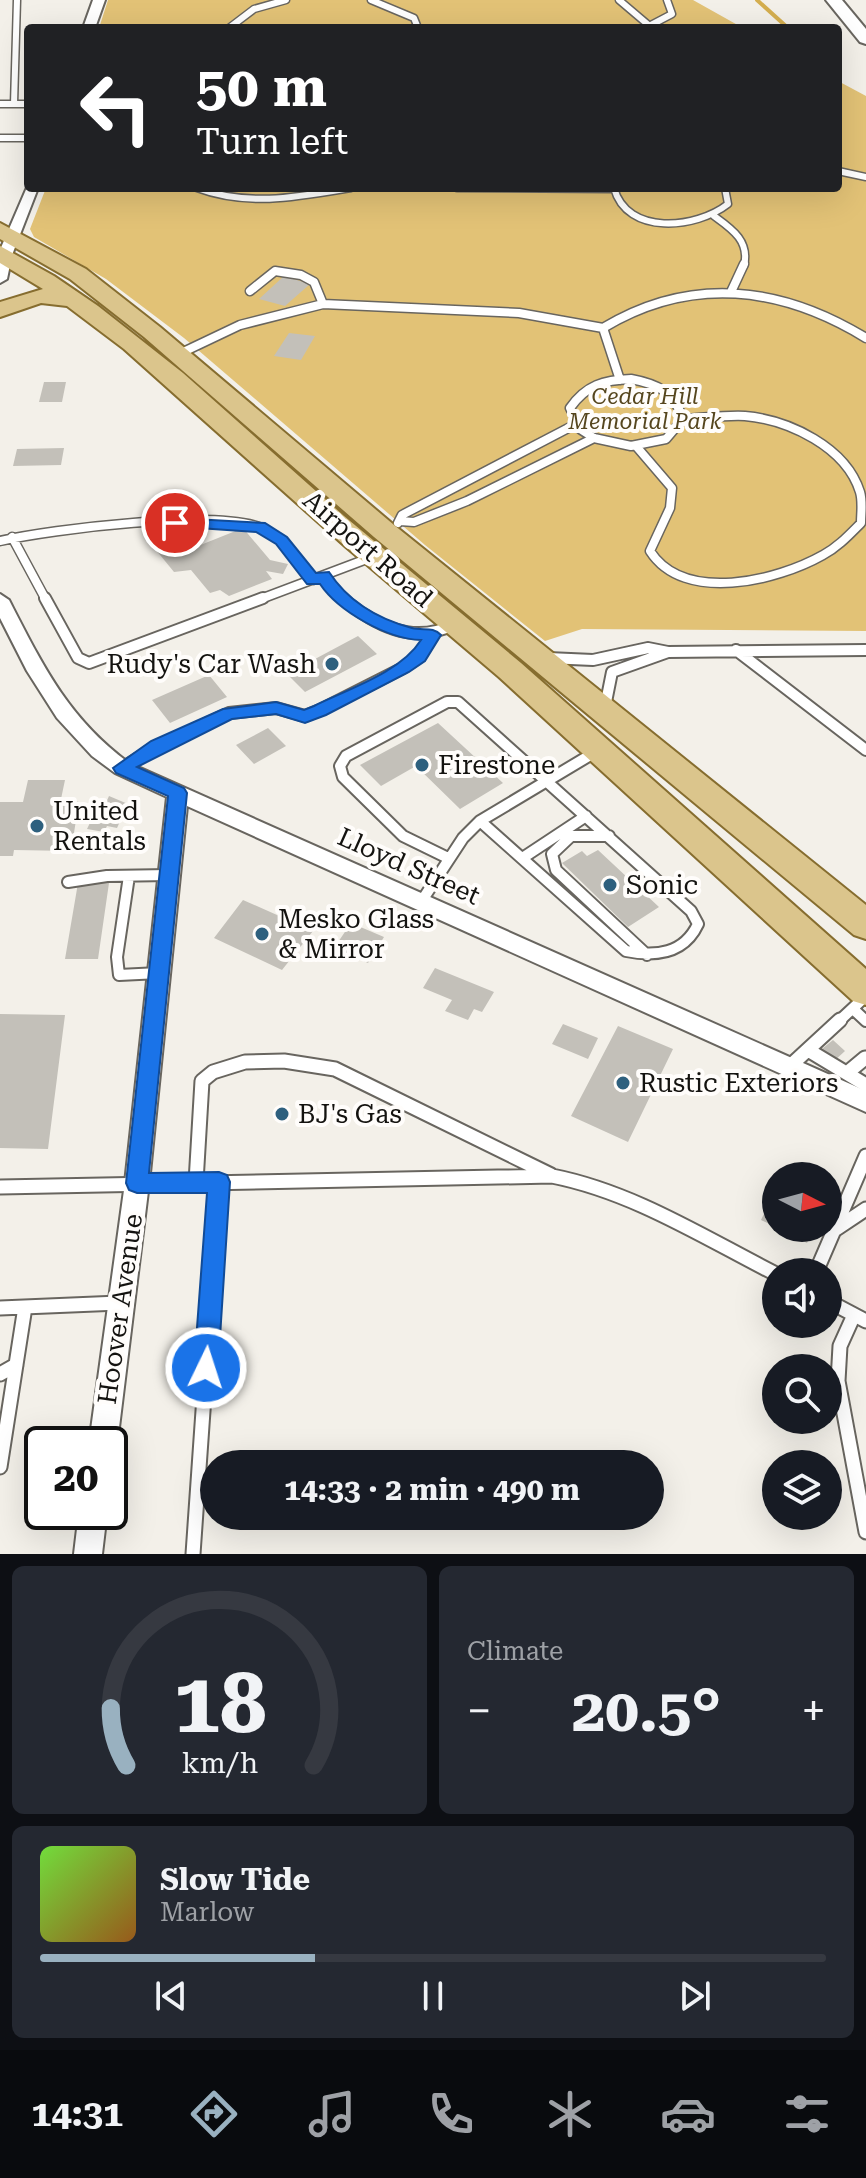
<!DOCTYPE html>
<html lang="en">
<head>
<meta charset="utf-8">
<style>
	:root { --surface:#171b24; --page:#242831; --text:#f1f3f6; --muted:#9ea1a6; --line:#363941; --accent:#99b1c0 }
	body { margin:0; font-family:"Roboto Serif",serif; background:var(--page); color:var(--text); height:100vh; display:flex; flex-direction:column; font-size:30px; white-space:nowrap }
	* { box-sizing:border-box; margin:0 }
	p { font-size:26px; color:var(--muted) }
	.icon { flex:none; width:44px; height:44px; fill:none; stroke:currentColor; stroke-width:2; stroke-linecap:round; stroke-linejoin:round }
	.map { position:relative; height:1554px; overflow:hidden }
	.details { display:flex; flex-direction:column; gap:12px; padding:12px; background:#0d0f14; flex:1 }
	.details>* { flex:none }
	.banner { position:absolute; left:24px; top:24px; width:818px; height:168px; border-radius:8px; box-shadow:0 8px 32px #0002; background:#202124; color:#fff; overflow:hidden }
	.needle { width:52px; rotate:96deg }
	.fabs { position:absolute; left:762px; top:1162px; display:grid; gap:16px }
	.fabs a { display:grid; place-items:center; width:80px; height:80px; border-radius:50%; background:var(--surface); box-shadow:0 8px 32px #0002; font-size:40px }
	.speed { position:absolute; left:24px; top:1426px; display:flex; gap:16px; font-size:40px; font-weight:700; text-align:center }
	.speed>* { display:grid; place-content:center; width:104px; height:104px; border-radius:50%; background:var(--surface); box-shadow:0 8px 32px #0002; line-height:1 }
	.speed .limit { border:4px solid #111; border-radius:12px; background:#fff; color:#111 }
	.pin { position:absolute; display:grid; place-items:center; width:68px; height:68px; color:#fff; margin:-34px; border:4px solid #fff; border-radius:50%; box-shadow:0 2px 8px #0007 }
	.me { position:absolute; width:88px; margin:-44px; rotate:4deg; stroke-linejoin:round; filter:drop-shadow(0 0 6px #0008) }
	.turn { display:flex; align-items:center; gap:28px; height:168px; padding:0 40px; font-size:36px }
	.turn .icon { width:104px; height:104px; stroke-width:2.5 }
	.turn b { display:block; font-size:56px; line-height:68px }
	.big { font-size:60px; font-weight:700; line-height:1.1 }
	.details .card { flex:1; display:flex; flex-direction:column; justify-content:center; gap:12px; min-width:0; padding:0 28px; border-radius:12px; background:var(--page) }
	.details .dial { align-items:center; gap:0 }
	.dial svg { height:208px; overflow:visible; fill:none; stroke:var(--line); stroke-width:7; stroke-linecap:round; text-anchor:middle }
	.dial text { fill:var(--text); stroke:none }
	.song { display:flex; align-items:center; gap:24px }
	.cover { width:96px; height:96px; border-radius:12px; background:linear-gradient(135deg,hsl(100 70% 55%),hsl(30 70% 35%)) }
	.played { height:8px; border-radius:4px; background:linear-gradient(90deg,var(--accent) 35%,var(--line) 35%) }
	.keys { display:flex; justify-content:space-around; direction:ltr }
	.heat { display:flex; justify-content:space-between; align-items:center; font-size:44px; direction:ltr }
	.details .tiles { flex:1; display:grid; gap:12px; grid-template-columns:1fr 1fr }
	.card:last-child { grid-column:span 2 }
	.trip { position:absolute; left:200px; top:1450px; width:464px; height:80px; border-radius:40px; background:var(--surface); box-shadow:0 8px 32px #0002; font-weight:700; line-height:80px; text-align:center }
	.menu { display:flex; height:128px; justify-content:space-around; align-items:center; background:#090b0e; color:var(--muted) }
	.menu .icon { width:56px; height:56px }
	.menu .on { color:var(--accent) }
	.menu b { font-size:36px; color:var(--text) }
	.map>svg:first-child { display:block }
	.green { fill:#e2c276 }
	.lines { fill:none; stroke-linecap:round; stroke-linejoin:round }
	.stream { stroke:#d4ae4f; stroke-width:4 }
	.building { fill:#c3c0b9 }
	.lane-far3-casing { stroke:#68655f; stroke-width:9 }
	.lane-far2-casing { stroke:#68655f; stroke-width:11 }
	.lane-far1-casing { stroke:#68655f; stroke-width:14 }
	.lane-casing { stroke:#68655f; stroke-width:17 }
	.street-casing { stroke:#68655f; stroke-width:4 }
	.secondary-casing { stroke:#68655f; stroke-width:4 }
	.primary-casing { stroke:#866d2f; stroke-width:4 }
	.lane-far3 { stroke:#fff; stroke-width:6 }
	.lane-far2 { stroke:#fff; stroke-width:8 }
	.lane-far1 { stroke:#fff; stroke-width:10 }
	.lane { stroke:#fff; stroke-width:13 }
	.street { fill:#fff; fill-rule:evenodd }
	.secondary { fill:#fff; fill-rule:evenodd }
	.primary { fill:#dbc58c; fill-rule:evenodd }
	.route { fill:#1a73e8; stroke:#114b97; stroke-width:2 }
	.poi-dot { fill:#2e607e; stroke:#fffdfb; stroke-width:3 }
	.labels { text-anchor:middle; dominant-baseline:central; stroke-width:8; stroke-linejoin:round; paint-order:stroke }
	.far-park-label { font-size:22px; font-style:italic; fill:#56461e; stroke:#fffdfb }
	.street-label { font-size:26px; fill:#141310; stroke:#fffdfb }
	.poi-label { font-size:26px; fill:#141310; stroke:#fffdfb; text-anchor:start }
</style>
</head>
<body>
<div class="map">
<svg width="866" height="1554" viewBox="0 0 866 1554">
	<rect width="100%" height="100%" fill="#f3f0e9"/>
	<path class="green" d="M 108,0 L 693,0 L 743,28 L 99,28 Z
		M 838,81 L 866,96 L 866,631 L 582,629 L 545,641 L 425,545 L 184,338 L 106,279 L 34,237 L 30,229 L 46,188 L 838,188 Z"/>
	<g class="lines">
		<path class="stream" d="M 757,0 L 788,28"/>
	</g>
	<path class="building" d="M 284,276 L 310,284 L 285,306 L 259,299 Z
		M 289,333 L 315,336 L 301,360 L 274,356 Z
		M 44,382 L 66,382 L 62,402 L 39,402 Z
		M 64,448 L 61,465 L 13,466 L 17,449 Z
		M 243,528 L 270,560 L 288,564 L 283,574 L 266,571 L 272,579 L 229,596 L 220,590 L 210,593 L 191,570 L 174,572 L 156,550 L 180,540 L 188,550 Z
		M 358,636 L 377,654 L 305,692 L 287,674 Z
		M 209,675 L 227,697 L 170,723 L 152,700 Z
		M 438,723 L 503,783 L 460,809 L 416,766 L 381,786 L 360,765 Z
		M 268,728 L 286,746 L 254,764 L 236,745 Z
		M 28,780 L 65,780 L 61,799 L 79,802 L 71,851 L 14,850 L 13,856 L 0,856 L 0,802 L 23,802 Z
		M 109,796 L 128,804 L 117,828 L 107,826 L 104,832 L 87,829 L 99,804 L 105,805 Z
		M 598,850 L 659,907 L 628,927 L 562,863 L 582,851 L 587,856 Z
		M 78,883 L 109,883 L 98,959 L 65,959 Z
		M 243,900 L 313,931 L 282,970 L 214,938 Z
		M 351,923 L 384,937 L 368,963 L 334,948 Z
		M 435,968 L 494,992 L 482,1012 L 474,1009 L 468,1020 L 445,1011 L 452,1000 L 423,988 Z
		M 0,1014 L 65,1015 L 48,1149 L 0,1148 Z
		M 563,1024 L 598,1038 L 588,1059 L 552,1044 Z
		M 618,1026 L 673,1049 L 628,1142 L 571,1116 Z
		M 833,1040 L 845,1051 L 833,1062 L 818,1052 Z
		M 776,1189 L 776,1227 L 761,1220 Z
		M 777,1228 L 814,1228 L 807,1243 Z"/>
	<g class="lines">
		<g class="lane-far3-casing">
			<path id="lane-far3" d="M 371,0 L 414,18 L 418,28
				M 619,0 L 652,28
				M 651,25 L 672,14 L 667,0
				M 229,28 L 254,9 L 286,0
				M 0,104 L 28,104
				M 14,104 L 17,0
				M 0,138 L 28,138
				M 838,171 L 866,177
				M 197,188 C 248,207 298,197 351,188
				M 457,188 L 613,189
				M 614,188 C 627,236 696,229 728,204 L 725,188
				M 714,216 C 732,229 750,241 744,266"/>
		</g>
		<g class="lane-far2-casing">
			<path id="lane-far2" d="M 250,291 L 275,271 L 301,275 L 314,282 L 323,304
				M 731,292 L 744,264
				M 179,354 L 240,325 L 323,304 L 519,313 L 603,328
				M 631,379 C 658,384 674,392 683,419 L 666,439 L 631,446 L 594,438 L 580,429 L 570,408 C 586,385 604,380 631,379 Z
				M 620,380 L 603,328 C 691,275 781,286 866,338
				M 636,446 L 672,488 L 670,508 L 650,551 C 684,604 777,581 823,555 C 838,547 849,535 861,523 C 861,513 863,502 860,492 C 846,447 789,420 745,416 C 725,415 704,418 683,419
				M 400,521 L 414,522 L 467,501 L 594,438
				M 398,523 L 402,515 L 576,424
				M 12,537 L 46,600
				M 0,541 C 53,529 215,509 262,528 C 283,537 299,563 313,580
				M 323,576 L 344,600
				M 258,600 L 372,557"/>
		</g>
		<g class="lane-far1-casing">
			<path id="lane-far1" d="M 45,598 L 78,658 L 89,663 L 263,598
				M 342,598 C 374,625 412,645 453,625
				M 736,650 L 866,750
				M 668,652 L 866,650
				M 548,658 L 593,660 L 648,648 L 668,652 L 612,672 L 605,707
				M 122,768 L 158,746 L 229,713 L 276,708 L 305,716 L 320,710 L 403,668 L 419,657 L 433,635
				M 609,836 L 571,836 L 552,854 L 556,870 L 647,955
				M 524,857 L 586,816
				M 448,858 L 403,836 L 343,777 L 340,766 L 346,756 L 447,702 L 458,702 L 691,911 L 698,924 C 684,954 656,957 626,951 L 480,821
				M 129,876 L 117,957 L 119,975 L 159,973
				M 68,882 L 107,876 L 169,875
				M 421,902 L 463,838 L 480,821 L 597,751
				M 853,1009 L 866,1021
				M 838,1022 L 866,996"/>
		</g>
		<g class="lane-casing">
			<path id="lane" d="M 808,1050 L 866,1085
				M 789,1067 L 840,1020
				M 847,1073 L 865,1058
				M 196,1182 L 202,1081 L 213,1072 L 245,1062 L 284,1061 L 335,1069 L 551,1175
				M 0,1187 L 552,1176 C 633,1192 703,1237 776,1274
				M 836,1229 L 866,1209
				M 816,1272 L 866,1156
				M 828,1301 L 866,1321
				M 0,1308 L 119,1303
				M 854,1315 L 840,1346 L 838,1381 L 866,1532
				M 0,1374 L 16,1365
				M 0,1467 L 25,1307
				M 193,1554 L 219,1182"/>
		</g>
		<g class="street-casing">
			<path id="street" d="M 93,0 L 105,0 L 95,28 L 83,28 Z
				M 28,185 L 28,188 L 38,188 L 12,255 L 7,279 L 0,283 L 0,250 Z
				M 0,594 L 9,600 C 43,666 68,718 129,763 L 866,1091 L 866,1112 L 187,806 L 149,1183 L 117,1444 L 110,1455 L 110,1444 L 89,1444 L 125,1183 L 167,797 L 115,773 L 92,756 L 57,718 L 27,671 L 0,618 Z
				M 79,1512 L 107,1512 L 102,1554 L 74,1554 Z"/>
		</g>
		<g class="secondary-casing">
			<path id="secondary" d="M 826,0 L 842,0 L 866,29 L 866,44 L 860,42 Z"/>
		</g>
		<g class="primary-casing">
			<path id="primary" d="M 0,223 L 86,269 L 160,327 L 394,525 L 866,905 L 866,939 L 854,935 L 374,537 L 144,337 L 70,279 L 0,239 Z
				M 0,246 L 54,276 L 98,306 L 183,373 L 344,516 L 521,663 L 866,969 L 866,1005 L 853,1001 L 499,677 L 346,547 L 124,349 L 67,306 L 41,303 L 0,317 L 0,302 L 43,289 L 0,263 Z"/>
		</g>
		<use href="#lane-far3" class="lane-far3"/>
		<use href="#lane-far2" class="lane-far2"/>
		<use href="#lane-far1" class="lane-far1"/>
		<use href="#lane" class="lane"/>
		<use href="#street" class="street"/>
		<use href="#secondary" class="secondary"/>
		<use href="#primary" class="primary"/>
	</g>
	<path class="route" d="M 175,518 L 265,523 L 287,537 L 316,573 L 329,572 C 348,601 378,619 412,628 C 423,631 433,626 441,635 L 425,661 L 409,672 L 326,715 L 305,723 L 276,714 L 232,719 L 137,767 L 184,788 L 187,793 L 149,1173 L 219,1172 L 227,1175 L 230,1182 L 218,1368 L 215,1376 L 206,1380 L 198,1376 L 194,1368 L 207,1193 L 137,1193 L 129,1190 L 126,1183 L 168,796 L 116,773 L 113,768 L 151,741 L 223,709 L 276,702 L 304,710 L 314,706 C 348,689 400,673 421,640 C 387,639 338,611 320,584 L 307,584 L 276,544 L 256,532 L 170,526 L 170,519 Z"/>
	<g class="poi-dot">
		<circle cx="332" cy="664" r="8"/>
		<circle cx="422" cy="765" r="8"/>
		<circle cx="37" cy="826" r="8"/>
		<circle cx="610" cy="885" r="8"/>
		<circle cx="262" cy="934" r="8"/>
		<circle cx="623" cy="1083" r="8"/>
		<circle cx="282" cy="1114" r="8"/>
	</g>
	<g class="labels">
		<g class="far-park-label">
			<text x="645" y="396">Cedar Hill<tspan x="645" dy="25">Memorial Park</tspan></text>
		</g>
		<g class="street-label">
			<text transform="translate(368 549) rotate(41)">Airport Road</text>
			<text transform="translate(409 866) rotate(24)">Lloyd Street</text>
			<text transform="translate(120 1309) rotate(-82)">Hoover Avenue</text>
		</g>
		<g class="poi-label">
			<text x="316" y="664" text-anchor="end">Rudy's Car Wash</text>
			<text x="438" y="765">Firestone</text>
			<text x="53" y="811">United<tspan x="53" dy="30">Rentals</tspan></text>
			<text x="626" y="885">Sonic</text>
			<text x="278" y="919">Mesko Glass<tspan x="278" dy="30">&amp; Mirror</tspan></text>
			<text x="639" y="1083">Rustic Exteriors</text>
			<text x="298" y="1114">BJ's Gas</text>
		</g>
	</g>
</svg>
<div class="fabs">
<a><svg class="needle" viewBox="-14 -14 28 28"><path d="M0-13l5 13h-10z" fill="#e53935"/><path d="M0 13l5-13h-10z" fill="#9ea1a6"/></svg></a>
<a><svg class="icon" aria-label="sound" viewBox="0 0 24 24"><path d="M4 9h4l5-4v14l-5-4H4zM17 9q2 3 0 6"/></svg></a>
<a><svg class="icon" aria-label="search" viewBox="0 0 24 24"><circle cx="10" cy="10" r="6"/><path d="M15 15l6 6"/></svg></a>
<a><svg class="icon" aria-label="layers" viewBox="0 0 24 24"><path d="M12 4l9 5-9 5-9-5zM3 14l9 5 9-5"/></svg></a>
</div>
<div class="speed"><div class="limit">20</div></div>
<div class="pin" style="left:175px;top:523px;background:#d93025"><svg class="icon" aria-label="arrive" viewBox="0 0 24 24"><path d="M6 21V4h12l-3 4 3 4H6"/></svg></div>
<svg class="me" style="left:206px;top:1368px" viewBox="-20 -20 40 40"><circle r="17" fill="#1a73e8" stroke="#fff" stroke-width="3"/><path d="M0-11L8 9 0 5-8 9z" fill="#fff"/></svg>
<div class="trip">14:33 · 2 min · 490 m</div>
<div class="banner">
<div class="turn"><svg class="icon" aria-label="left" viewBox="0 0 24 24"><path d="M17 20v-9H6M10 6l-5 5 5 5"/></svg><div><b>50 m</b>Turn left</div></div>
</div>
</div>
<section class="details">
<div class="tiles">
<div class="card dial"><svg viewBox="0 0 100 80">
<path d="M14 69A42 42 0 1 1 86 69"/>
<path d="M14 69A42 42 0 0 1 8 47" stroke="#99b1c0"/>
<text x="50" y="56" font-size="32" font-weight="700">18</text>
<text x="50" y="72" font-size="11">km/h</text>
</svg></div>
<div class="card"><p>Climate</p>
<div class="heat"><a>−</a><b class="big">20.5°</b><a>+</a></div>
</div>
<div class="card">
<div class="song"><i class="cover"></i><div><b>Slow Tide</b><p>Marlow</p></div></div>
<div class="played"></div>
<div class="keys"><svg class="icon" aria-label="previous" viewBox="0 0 24 24"><path d="M18 5L8 12l10 7zM5 5v14"/></svg><svg class="icon" aria-label="pause" viewBox="0 0 24 24"><path d="M8 5v14M16 5v14"/></svg><svg class="icon" aria-label="next" viewBox="0 0 24 24"><path d="M6 5l10 7-10 7zM19 5v14"/></svg></div>
</div>
</div>
</section>
<nav class="menu">
<b>14:31</b>
<svg class="icon on" aria-label="directions" viewBox="0 0 24 24"><path d="M12 3l9 9-9 9-9-9zM9 14v-3h6M13 9l2 2-2 2"/></svg>
<svg class="icon" aria-label="music" viewBox="0 0 24 24"><path d="M9 18V5l10-2v13"/><circle cx="6" cy="18" r="3"/><circle cx="16" cy="16" r="3"/></svg>
<svg class="icon" aria-label="phone" viewBox="0 0 24 24"><path d="M5 4h4l2 5-3 2q2 4 5 5l2-3 5 2v4C11 20 4 13 5 4z"/></svg>
<svg class="icon" aria-label="climate" viewBox="0 0 24 24"><path d="M12 3v18M4 7l16 10M4 17L20 7"/></svg>
<svg class="icon" aria-label="car" viewBox="0 0 24 24"><path d="M5 17H2v-5l4-1 3-4h7l3 4 3 1v5h-3M9 17h6M6 11h13"/><circle cx="7" cy="17" r="2"/><circle cx="17" cy="17" r="2"/></svg>
<svg class="icon" aria-label="filters" viewBox="0 0 24 24"><path d="M4 7h16M4 17h16"/><circle cx="9" cy="7" r="2"/><circle cx="15" cy="17" r="2"/></svg>
</nav>
</body>
</html>
